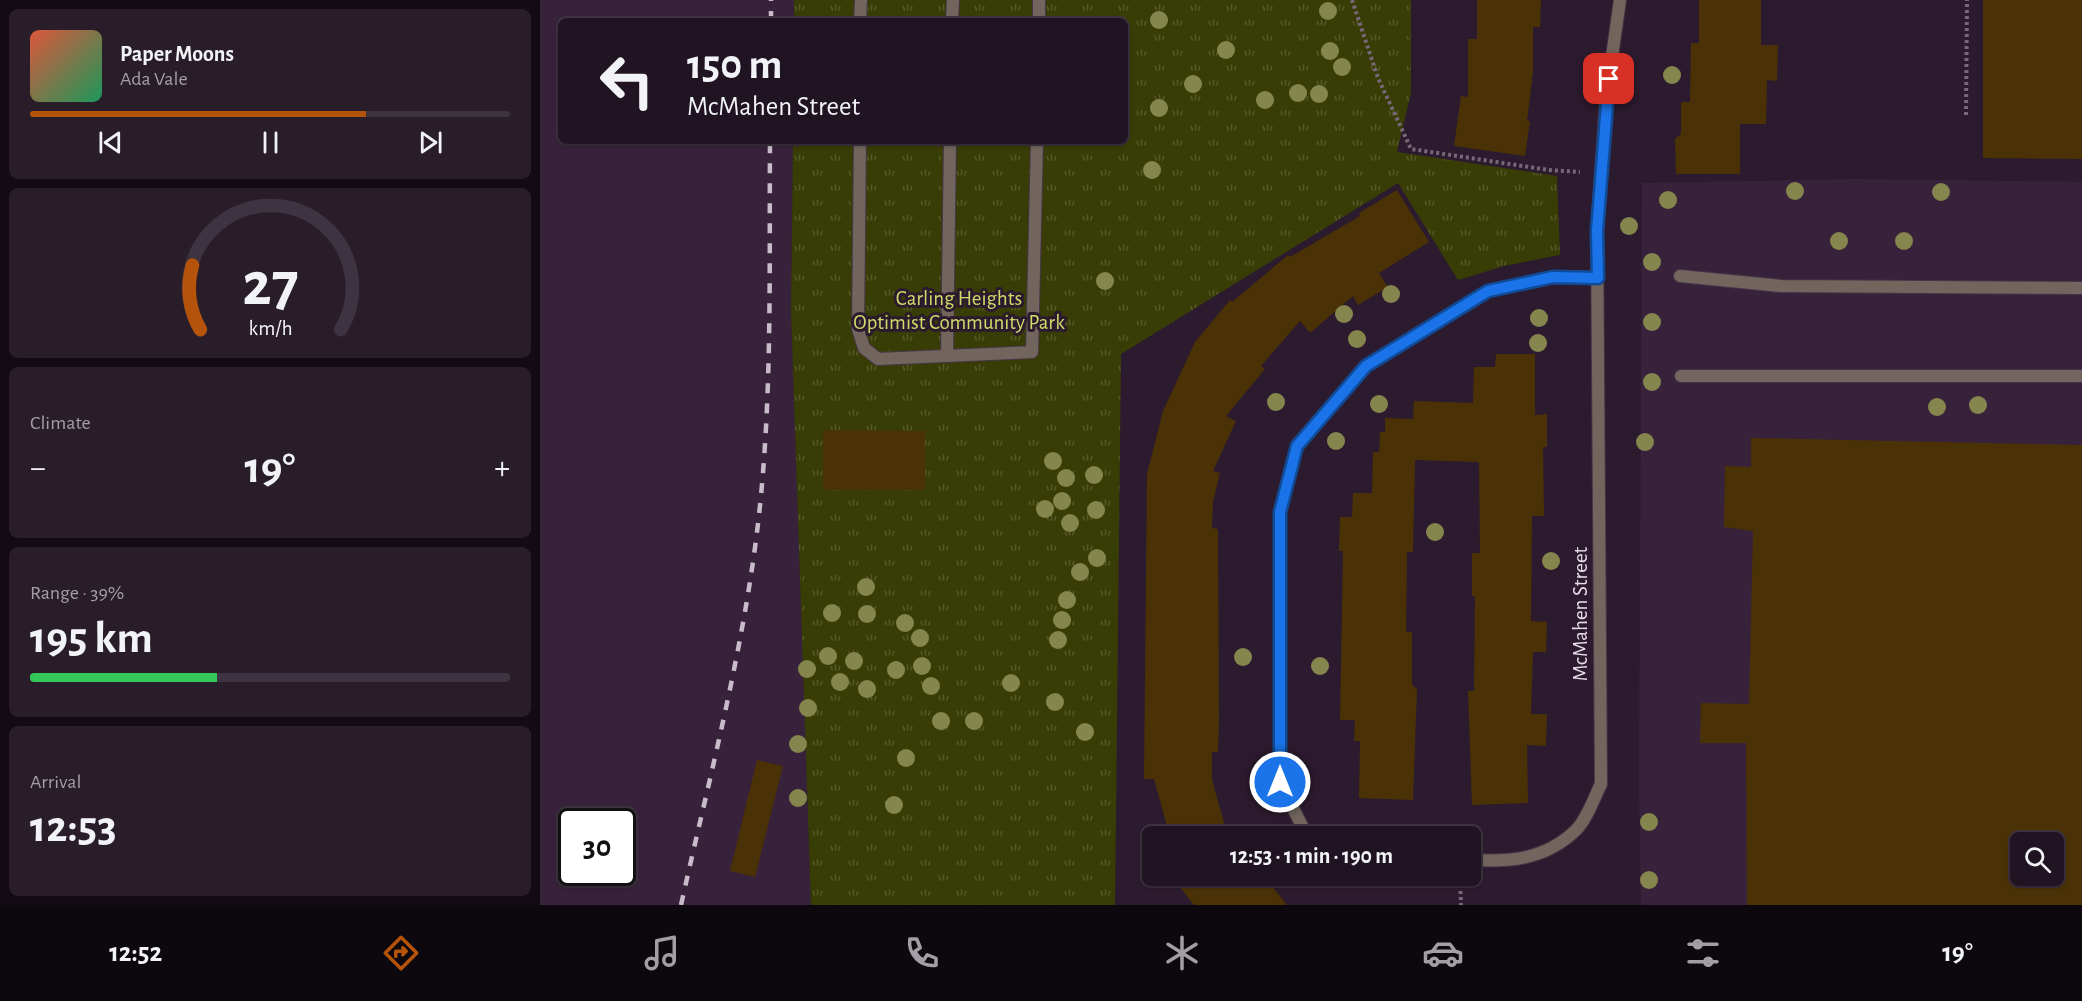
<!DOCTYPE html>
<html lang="en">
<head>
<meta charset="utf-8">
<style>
	:root { --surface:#211422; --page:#291d2a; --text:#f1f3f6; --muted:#a29ea5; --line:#3e3340; --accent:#b45309 }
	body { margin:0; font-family:"Alegreya Sans",sans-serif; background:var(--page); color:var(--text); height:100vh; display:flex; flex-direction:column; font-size:22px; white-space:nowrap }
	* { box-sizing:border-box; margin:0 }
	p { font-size:20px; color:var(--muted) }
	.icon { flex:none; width:33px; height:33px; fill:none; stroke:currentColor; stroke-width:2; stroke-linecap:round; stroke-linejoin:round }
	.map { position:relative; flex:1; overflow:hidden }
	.panel { display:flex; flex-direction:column; gap:9px; padding:9px; background:#120b13; width:540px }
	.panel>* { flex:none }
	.guide { position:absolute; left:18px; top:18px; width:570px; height:126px; border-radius:9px; box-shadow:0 2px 4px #0004,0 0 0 2px var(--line); background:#211422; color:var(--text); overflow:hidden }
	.controls { position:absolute; left:1470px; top:832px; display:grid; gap:12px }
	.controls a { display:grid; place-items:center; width:54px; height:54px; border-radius:9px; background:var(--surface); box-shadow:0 2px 4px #0004,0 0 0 2px var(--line); font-size:30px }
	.speed { position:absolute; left:18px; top:808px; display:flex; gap:12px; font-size:30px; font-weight:700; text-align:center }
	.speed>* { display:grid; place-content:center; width:78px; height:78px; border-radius:50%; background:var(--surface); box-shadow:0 2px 4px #0004,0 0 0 2px var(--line); line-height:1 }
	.speed .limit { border:3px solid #111; border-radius:9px; background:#fff; color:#111 }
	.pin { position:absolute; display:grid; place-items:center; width:51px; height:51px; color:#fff; margin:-26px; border-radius:12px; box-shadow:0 3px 9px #0006 }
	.me { position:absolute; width:66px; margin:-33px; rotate:0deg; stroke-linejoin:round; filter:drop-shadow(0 0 4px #0008) }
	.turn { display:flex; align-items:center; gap:21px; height:126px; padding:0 30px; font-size:27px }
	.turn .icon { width:78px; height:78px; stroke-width:2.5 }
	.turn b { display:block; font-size:42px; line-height:51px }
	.big { font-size:45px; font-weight:700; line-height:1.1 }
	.panel .card { flex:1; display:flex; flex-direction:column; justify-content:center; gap:9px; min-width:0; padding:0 21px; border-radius:9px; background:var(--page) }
	.panel .dial { align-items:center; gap:0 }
	.dial svg { height:156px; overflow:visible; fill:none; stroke:var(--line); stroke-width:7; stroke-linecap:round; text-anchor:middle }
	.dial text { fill:var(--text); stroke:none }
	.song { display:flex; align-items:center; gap:18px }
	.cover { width:72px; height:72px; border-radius:9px; background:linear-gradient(135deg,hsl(10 70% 55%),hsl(150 70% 35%)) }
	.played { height:6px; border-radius:3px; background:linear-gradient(90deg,var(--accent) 70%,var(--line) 70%) }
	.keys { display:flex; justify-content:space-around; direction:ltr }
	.heat { display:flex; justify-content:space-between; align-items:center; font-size:33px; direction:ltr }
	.charge { height:9px; border-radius:4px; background:linear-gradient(90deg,#34c759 39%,var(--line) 0) }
	.trip { position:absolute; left:602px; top:826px; width:339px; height:60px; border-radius:9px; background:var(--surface); box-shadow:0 2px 4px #0004,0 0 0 2px var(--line); font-weight:700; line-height:60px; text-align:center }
	.tabs { display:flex; height:96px; justify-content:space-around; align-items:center; background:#0d080e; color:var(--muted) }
	.tabs .icon { width:42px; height:42px }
	.tabs .selected { color:var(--accent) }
	.tabs b { font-size:27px; color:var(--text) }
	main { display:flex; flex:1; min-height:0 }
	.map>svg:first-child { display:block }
	.built { fill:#38223b; fill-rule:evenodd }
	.park { fill:url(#park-tufts) }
	.building { fill:#4a3206; fill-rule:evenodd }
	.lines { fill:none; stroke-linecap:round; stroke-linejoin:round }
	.lane-casing { stroke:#463648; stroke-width:14 }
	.street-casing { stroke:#463648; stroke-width:14 }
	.path { stroke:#776879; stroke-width:4; stroke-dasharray:3 3; stroke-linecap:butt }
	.lane { stroke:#71655d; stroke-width:12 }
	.street { stroke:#71655d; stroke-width:12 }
	.rail { stroke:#c9bcca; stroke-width:4.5; stroke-dasharray:10 10; stroke-linecap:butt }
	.tree { fill:#85854e }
	.route-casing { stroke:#114b97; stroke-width:15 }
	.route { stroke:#1a73e8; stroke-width:10 }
	.labels { text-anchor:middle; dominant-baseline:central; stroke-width:6; stroke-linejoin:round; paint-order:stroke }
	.park-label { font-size:21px; fill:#cedb69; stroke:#2c1b2e }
	.street-label { font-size:21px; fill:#e8dce9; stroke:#2c1b2e }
</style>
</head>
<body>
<main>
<section class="panel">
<div class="card">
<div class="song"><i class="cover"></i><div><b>Paper Moons</b><p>Ada Vale</p></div></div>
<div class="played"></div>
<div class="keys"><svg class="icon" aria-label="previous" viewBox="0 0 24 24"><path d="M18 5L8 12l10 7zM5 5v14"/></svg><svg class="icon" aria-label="pause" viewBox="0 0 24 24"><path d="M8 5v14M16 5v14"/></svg><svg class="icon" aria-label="next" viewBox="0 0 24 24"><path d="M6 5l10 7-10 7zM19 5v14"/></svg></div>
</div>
<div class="card dial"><svg viewBox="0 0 100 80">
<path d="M14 69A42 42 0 1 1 86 69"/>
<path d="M14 69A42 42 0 0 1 10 36" stroke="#b45309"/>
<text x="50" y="56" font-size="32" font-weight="700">27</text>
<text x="50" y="72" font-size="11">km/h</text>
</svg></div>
<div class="card"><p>Climate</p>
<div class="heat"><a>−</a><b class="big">19°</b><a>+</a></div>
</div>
<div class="card"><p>Range · 39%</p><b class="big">195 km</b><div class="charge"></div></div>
<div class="card"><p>Arrival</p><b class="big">12:53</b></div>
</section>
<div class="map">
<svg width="1542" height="905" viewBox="0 0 1542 905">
	<defs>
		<pattern id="park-tufts" width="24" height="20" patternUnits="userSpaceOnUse" patternTransform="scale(1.5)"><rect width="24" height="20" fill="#383d05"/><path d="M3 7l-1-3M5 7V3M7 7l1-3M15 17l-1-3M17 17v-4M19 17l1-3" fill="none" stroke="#555829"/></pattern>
	</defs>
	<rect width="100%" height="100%" fill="#2c1b2e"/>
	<path class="built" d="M 0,0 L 254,0 L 254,21 L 21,21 L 21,141 L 253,141 L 251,311 L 271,905 L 0,905 ZM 32,822 L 82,822 L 82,873 L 32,873 Z
		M 1313,179 L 1542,182 L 1542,905 L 1101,905 L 1099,783 L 1102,183 ZM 1480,843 L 1514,843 L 1514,876 L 1480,876 Z"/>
	<path class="park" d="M 254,0 L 871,0 L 871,93 L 857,152 L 1017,176 L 1020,255 L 964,266 L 918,280 L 858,183 L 581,354 L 575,905 L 271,905 L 251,311 L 253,141 L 585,141 L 585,21 L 254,21 Z"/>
	<path class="building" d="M 937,0 L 1001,0 L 1000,27 L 993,27 L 993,72 L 987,121 L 990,121 L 985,156 L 914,146 L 921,96 L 928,97 L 928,39 L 937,39 Z
		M 1159,0 L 1221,0 L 1221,45 L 1238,45 L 1237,81 L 1227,80 L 1226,124 L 1200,124 L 1200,174 L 1136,174 L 1135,139 L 1141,134 L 1141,102 L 1150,102 L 1151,43 L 1159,43 Z
		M 1443,0 L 1542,0 L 1542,159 L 1443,158 Z
		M 857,190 L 889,242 L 839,273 L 848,287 L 818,305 L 813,296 L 770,333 L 760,321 L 721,366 L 725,369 L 686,416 L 696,421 L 673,471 L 680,473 L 673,502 L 672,528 L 678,529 L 679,722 L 678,752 L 672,752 L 672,780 L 688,837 L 630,837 L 614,779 L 604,779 L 607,474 L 623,411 L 655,342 L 690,300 L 692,302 L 748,255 L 750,257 L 820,216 L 819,213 Z
		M 956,354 L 995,354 L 995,415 L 1007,414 L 1007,447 L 1003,447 L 1004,516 L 992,516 L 991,621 L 1007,622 L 1006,652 L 993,652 L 991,714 L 1007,714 L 1006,746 L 987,745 L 988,803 L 932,805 L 928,691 L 934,691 L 935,596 L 932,596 L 932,553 L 940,553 L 939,462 L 875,460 L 873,552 L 867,552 L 866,632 L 872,632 L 872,685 L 877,689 L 873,800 L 819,798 L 820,741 L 814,741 L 815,720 L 800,720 L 803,551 L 799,551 L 800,517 L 812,517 L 813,493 L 832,493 L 833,452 L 839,452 L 840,432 L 845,432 L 845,418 L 873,419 L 874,401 L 933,403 L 934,367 L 955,367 Z
		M 283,430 L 385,431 L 385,490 L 283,490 Z
		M 1211,438 L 1542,445 L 1542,905 L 1207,905 L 1206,743 L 1160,743 L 1161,703 L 1209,704 L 1213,531 L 1184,527 L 1185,466 L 1211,467 ZM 1480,843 L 1514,843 L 1514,876 L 1480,876 Z
		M 217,760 L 243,766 L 215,877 L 190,871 Z
		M 652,876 L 724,876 L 747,905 L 654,905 L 639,886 Z"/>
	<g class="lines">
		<g class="lane-casing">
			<path id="lane" d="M 320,21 L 321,0
				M 412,21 L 413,0
				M 499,21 L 499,0
				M 320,141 L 318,329 L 324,348 L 338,359 L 492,352 L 497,141
				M 1140,276 L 1241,286 L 1542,288
				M 407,356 L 410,141
				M 1141,376 L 1542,376"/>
		</g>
		<g class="street-casing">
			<path id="street" d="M 775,837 L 764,830 L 740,782 L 740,512 L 757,445 L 826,366 L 948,291 L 1013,277 L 1058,278
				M 930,860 C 970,862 1005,860 1036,830 C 1047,819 1054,798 1061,784 L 1057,231 L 1066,99 L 1080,0"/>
		</g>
		<path class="path" d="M 812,0 L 838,78 L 871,149 L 1009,170 L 1040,172
			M 1426,115 L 1427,0
			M 920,879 L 921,905"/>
		<use href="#lane" class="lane"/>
		<use href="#street" class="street"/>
		<path class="rail" d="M 231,21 L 231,0
			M 141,905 C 168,784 200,663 216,540 C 233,409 229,273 230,141"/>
	</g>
	<g class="tree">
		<circle cx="788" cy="11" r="9"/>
		<circle cx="619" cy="20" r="9"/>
		<circle cx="686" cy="50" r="9"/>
		<circle cx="790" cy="51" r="9"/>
		<circle cx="802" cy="67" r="9"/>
		<circle cx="1132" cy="75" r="9"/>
		<circle cx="653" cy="84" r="9"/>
		<circle cx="758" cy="93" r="9"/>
		<circle cx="779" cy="94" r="9"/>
		<circle cx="725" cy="100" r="9"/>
		<circle cx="619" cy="108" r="9"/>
		<circle cx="612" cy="170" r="9"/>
		<circle cx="1255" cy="191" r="9"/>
		<circle cx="1401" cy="192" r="9"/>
		<circle cx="1128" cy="200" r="9"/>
		<circle cx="1089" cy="226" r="9"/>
		<circle cx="1299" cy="241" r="9"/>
		<circle cx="1364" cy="241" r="9"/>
		<circle cx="1112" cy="262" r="9"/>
		<circle cx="565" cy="281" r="9"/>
		<circle cx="851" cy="294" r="9"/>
		<circle cx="804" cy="314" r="9"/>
		<circle cx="999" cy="318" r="9"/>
		<circle cx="1112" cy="322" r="9"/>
		<circle cx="817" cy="339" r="9"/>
		<circle cx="998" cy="343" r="9"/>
		<circle cx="1112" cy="382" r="9"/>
		<circle cx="736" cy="402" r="9"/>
		<circle cx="839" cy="404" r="9"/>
		<circle cx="1438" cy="405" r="9"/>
		<circle cx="1397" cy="407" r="9"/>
		<circle cx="796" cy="441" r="9"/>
		<circle cx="1105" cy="442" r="9"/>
		<circle cx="513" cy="461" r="9"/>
		<circle cx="554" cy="475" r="9"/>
		<circle cx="526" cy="478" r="9"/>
		<circle cx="522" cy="501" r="9"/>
		<circle cx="505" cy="509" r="9"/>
		<circle cx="556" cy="510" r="9"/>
		<circle cx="530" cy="523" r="9"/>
		<circle cx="895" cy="532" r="9"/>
		<circle cx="557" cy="558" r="9"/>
		<circle cx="1011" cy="561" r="9"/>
		<circle cx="540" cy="572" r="9"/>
		<circle cx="326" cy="587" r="9"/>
		<circle cx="527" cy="600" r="9"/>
		<circle cx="292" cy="613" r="9"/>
		<circle cx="327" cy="614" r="9"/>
		<circle cx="522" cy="620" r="9"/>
		<circle cx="365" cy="623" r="9"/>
		<circle cx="380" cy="638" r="9"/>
		<circle cx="518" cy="640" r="9"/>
		<circle cx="288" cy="656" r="9"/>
		<circle cx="703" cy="657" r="9"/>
		<circle cx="314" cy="661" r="9"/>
		<circle cx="382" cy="666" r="9"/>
		<circle cx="780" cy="666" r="9"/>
		<circle cx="267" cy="669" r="9"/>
		<circle cx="356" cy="670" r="9"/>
		<circle cx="300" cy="682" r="9"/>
		<circle cx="471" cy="683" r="9"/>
		<circle cx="391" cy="686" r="9"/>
		<circle cx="327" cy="689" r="9"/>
		<circle cx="515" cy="702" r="9"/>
		<circle cx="268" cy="708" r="9"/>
		<circle cx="401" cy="721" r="9"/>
		<circle cx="434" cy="721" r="9"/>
		<circle cx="545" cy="732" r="9"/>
		<circle cx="258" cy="744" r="9"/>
		<circle cx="366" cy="758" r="9"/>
		<circle cx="258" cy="798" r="9"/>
		<circle cx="354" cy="805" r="9"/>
		<circle cx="1109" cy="822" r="9"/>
		<circle cx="1109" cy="880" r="9"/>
	</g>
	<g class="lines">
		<g class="route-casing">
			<path id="route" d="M 740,782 L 740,512 L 757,446 L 826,366 L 948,291 L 1013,277 L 1058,278 L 1057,231 L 1069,79"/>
		</g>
		<use href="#route" class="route"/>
	</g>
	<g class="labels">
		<g class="park-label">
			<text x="419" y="298">Carling Heights<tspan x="419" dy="24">Optimist Community Park</tspan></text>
		</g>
		<g class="street-label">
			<text transform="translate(1040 614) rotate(-90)">McMahen Street</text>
		</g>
	</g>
</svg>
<div class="controls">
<a><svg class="icon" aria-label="search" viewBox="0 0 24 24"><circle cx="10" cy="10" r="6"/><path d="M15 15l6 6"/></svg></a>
</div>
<div class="speed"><div class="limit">30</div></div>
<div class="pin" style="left:1069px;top:79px;background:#d93025"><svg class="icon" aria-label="arrive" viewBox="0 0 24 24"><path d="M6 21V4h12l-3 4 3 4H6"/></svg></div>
<svg class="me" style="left:740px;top:782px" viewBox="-20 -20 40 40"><circle r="17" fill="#1a73e8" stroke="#fff" stroke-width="3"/><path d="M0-11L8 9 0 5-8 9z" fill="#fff"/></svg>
<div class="trip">12:53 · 1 min · 190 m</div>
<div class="guide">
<div class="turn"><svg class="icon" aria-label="left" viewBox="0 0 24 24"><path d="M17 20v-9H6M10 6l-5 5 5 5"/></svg><div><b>150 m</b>McMahen Street</div></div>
</div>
</div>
</main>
<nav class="tabs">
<b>12:52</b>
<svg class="icon selected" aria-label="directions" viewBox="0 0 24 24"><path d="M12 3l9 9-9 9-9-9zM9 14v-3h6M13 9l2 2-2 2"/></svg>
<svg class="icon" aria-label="music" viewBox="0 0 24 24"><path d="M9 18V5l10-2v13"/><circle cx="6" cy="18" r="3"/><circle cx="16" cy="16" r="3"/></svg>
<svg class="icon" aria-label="phone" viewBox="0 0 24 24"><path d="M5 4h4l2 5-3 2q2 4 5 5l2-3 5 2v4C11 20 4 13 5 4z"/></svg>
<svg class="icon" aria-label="climate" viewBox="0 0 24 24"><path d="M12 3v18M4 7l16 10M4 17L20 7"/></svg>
<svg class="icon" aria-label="car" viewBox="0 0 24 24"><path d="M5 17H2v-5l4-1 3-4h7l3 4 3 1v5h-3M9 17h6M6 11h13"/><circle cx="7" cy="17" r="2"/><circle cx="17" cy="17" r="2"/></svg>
<svg class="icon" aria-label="filters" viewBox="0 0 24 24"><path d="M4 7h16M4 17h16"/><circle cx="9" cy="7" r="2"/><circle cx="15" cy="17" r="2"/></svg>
<b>19°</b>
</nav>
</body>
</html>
